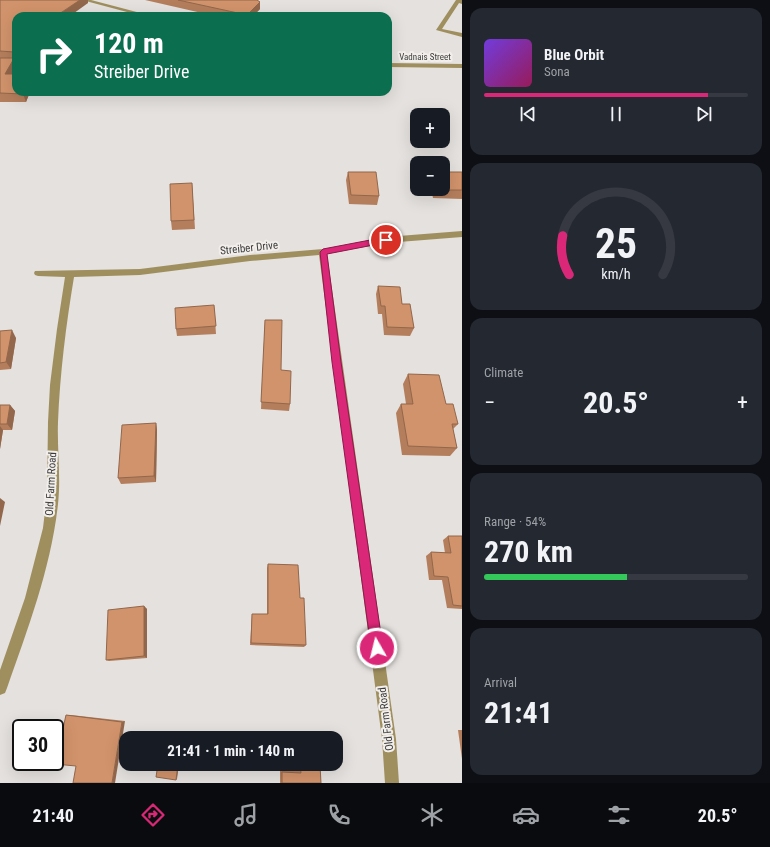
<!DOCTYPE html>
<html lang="en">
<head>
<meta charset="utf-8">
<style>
	:root { --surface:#171b24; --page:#242831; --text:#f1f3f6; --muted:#9ea1a6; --line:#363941; --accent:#db2777 }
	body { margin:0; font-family:"Roboto Condensed",sans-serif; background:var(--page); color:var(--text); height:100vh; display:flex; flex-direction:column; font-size:15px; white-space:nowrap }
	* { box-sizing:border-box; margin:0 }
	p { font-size:13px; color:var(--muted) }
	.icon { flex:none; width:22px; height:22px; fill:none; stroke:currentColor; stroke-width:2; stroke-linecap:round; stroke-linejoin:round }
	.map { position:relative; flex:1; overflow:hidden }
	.panel { display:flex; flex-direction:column; gap:8px; padding:8px; background:#0d0f14; width:308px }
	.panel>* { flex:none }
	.top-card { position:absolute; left:12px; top:12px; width:380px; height:84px; border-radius:12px; box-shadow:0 4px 16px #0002; background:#0b6e4f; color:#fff; overflow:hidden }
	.buttons { position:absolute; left:410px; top:108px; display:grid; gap:8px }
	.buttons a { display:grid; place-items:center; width:40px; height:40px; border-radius:8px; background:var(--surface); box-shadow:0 4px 16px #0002; font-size:20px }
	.speed { position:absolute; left:12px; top:719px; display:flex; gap:8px; font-size:20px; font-weight:700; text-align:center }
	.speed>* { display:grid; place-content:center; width:52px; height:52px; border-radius:50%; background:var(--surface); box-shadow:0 4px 16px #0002; line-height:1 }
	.speed .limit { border:2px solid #111; border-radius:6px; background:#fff; color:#111 }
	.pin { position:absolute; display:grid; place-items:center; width:34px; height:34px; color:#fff; margin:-17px; border:2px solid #fff; border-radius:50%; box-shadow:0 1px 4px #0007 }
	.me { position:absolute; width:44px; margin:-22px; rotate:352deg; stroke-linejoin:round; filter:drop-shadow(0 0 3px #0008) }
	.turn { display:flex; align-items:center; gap:14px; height:84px; padding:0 16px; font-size:18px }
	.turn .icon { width:52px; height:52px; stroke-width:2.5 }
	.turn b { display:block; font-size:28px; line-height:34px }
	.big { font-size:30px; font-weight:700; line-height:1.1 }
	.panel .tile { flex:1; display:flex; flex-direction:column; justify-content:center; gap:6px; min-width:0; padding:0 14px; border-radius:12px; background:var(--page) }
	.panel .dial { align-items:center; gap:0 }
	.dial svg { height:104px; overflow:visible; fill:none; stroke:var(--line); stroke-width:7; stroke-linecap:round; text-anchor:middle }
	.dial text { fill:var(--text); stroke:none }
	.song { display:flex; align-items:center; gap:12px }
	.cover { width:48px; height:48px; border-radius:6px; background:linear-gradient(135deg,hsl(260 70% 55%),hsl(330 70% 35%)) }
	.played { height:4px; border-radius:2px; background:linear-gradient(90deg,var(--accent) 85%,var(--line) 85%) }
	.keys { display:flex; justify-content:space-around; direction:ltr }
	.heat { display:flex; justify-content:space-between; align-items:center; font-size:22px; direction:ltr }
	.charge { height:6px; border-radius:3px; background:linear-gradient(90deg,#34c759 54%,var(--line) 0) }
	.trip { position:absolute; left:119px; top:731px; width:224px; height:40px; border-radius:12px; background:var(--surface); box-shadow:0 4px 16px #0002; font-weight:700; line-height:40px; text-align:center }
	.tab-bar { display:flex; height:64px; justify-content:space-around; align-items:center; background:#090b0e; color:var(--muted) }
	.tab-bar .icon { width:28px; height:28px }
	.tab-bar .on { color:var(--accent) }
	.tab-bar b { font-size:18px; color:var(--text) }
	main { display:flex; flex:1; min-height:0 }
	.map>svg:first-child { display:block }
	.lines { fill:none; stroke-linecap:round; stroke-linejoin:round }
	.minor { fill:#9f8f5e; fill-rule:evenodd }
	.wall { fill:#b47e5c }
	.shaded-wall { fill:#92674b }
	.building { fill:#d1936b; stroke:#92674b }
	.route { fill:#db2777; stroke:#8e194d }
	.labels { text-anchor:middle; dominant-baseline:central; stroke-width:4; stroke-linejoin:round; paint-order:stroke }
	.far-street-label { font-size:9px; fill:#3d3c3b; stroke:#f1eeeb }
	.street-label { font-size:11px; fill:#3d3c3b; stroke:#f1eeeb }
</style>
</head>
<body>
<main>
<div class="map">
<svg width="462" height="783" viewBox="0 0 462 783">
	<rect width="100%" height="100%" fill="#e4e1de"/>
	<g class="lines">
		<path class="minor" d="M 82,0 L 91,0 L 152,16 L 142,16 Z
			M 456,0 L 462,0 L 462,4 L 459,3 L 442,29 L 462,33 L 462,37 L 436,30 Z
			M 388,63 L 462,64 L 462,68 L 388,67 Z
			M 462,231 L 462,237 L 386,243 L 327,254 L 396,739 L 399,783 L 385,783 L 382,739 L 319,255 L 250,261 L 140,275 L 74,277 C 66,325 60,373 58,422 C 57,449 61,477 58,504 C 51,568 28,628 7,688 L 5,693 L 0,695 L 0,670 L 25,598 L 43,528 L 47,494 L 48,422 L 50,385 L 57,329 L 65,277 L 38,276 L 35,275 L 34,273 L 35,271 L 140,269 L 250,255 L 323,249 L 386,237 Z"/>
	</g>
	<path class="wall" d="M 0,0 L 88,0 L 88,3 L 16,16 L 16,68 L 13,74 L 30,92 L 26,102 L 0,102 Z
		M 145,0 L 257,0 L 260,2 L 260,9 L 253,16 L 215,16 Z
		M 348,172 L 379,196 L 377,205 L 349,204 L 346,180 Z
		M 462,172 L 462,199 L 433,198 L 431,189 L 443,189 Z
		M 192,183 L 195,229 L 172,230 L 171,221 Z
		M 378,286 L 402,304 L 414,328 L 410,336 L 384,335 L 382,314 L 378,314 L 376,294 Z
		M 214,305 L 216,334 L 177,336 L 176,329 Z
		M 265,320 L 290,404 L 289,411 L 261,409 Z
		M 0,331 L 16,338 L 11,369 L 0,370 Z
		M 408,374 L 446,404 L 458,424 L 453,429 L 457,448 L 450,456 L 402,455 L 396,413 L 401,404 L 406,404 L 403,384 Z
		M 0,405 L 10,405 L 15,411 L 12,430 L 3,430 L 0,449 Z
		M 156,423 L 157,430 L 156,482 L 121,484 L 118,478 Z
		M 448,536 L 462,536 L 462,609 L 447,608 L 442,580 L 429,580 L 426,556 L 431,552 L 445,553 L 443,540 Z
		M 268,564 L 300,598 L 306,645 L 304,647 L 250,645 L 252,614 L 267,614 L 267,568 Z
		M 144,606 L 147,609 L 147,658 L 109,661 L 106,660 Z
		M 66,715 L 71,715 L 125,721 L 76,766 Z
		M 458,730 L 462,730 L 462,759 Z
		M 298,764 L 318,764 L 320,765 L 321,783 L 280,783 L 280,771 L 299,771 Z"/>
	<path class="shaded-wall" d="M 80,0 L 88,0 L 88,3 L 70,16 L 56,16 Z
		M 260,2 L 260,9 L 253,16 L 247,16 L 247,15 Z
		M 16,55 L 16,68 L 8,82 L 5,74 Z
		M 24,92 L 30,92 L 26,102 L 23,94 Z
		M 12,330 L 16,338 L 11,369 L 6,362 Z
		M 10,405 L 15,411 L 12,430 L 7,424 Z
		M 156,423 L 157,430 L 156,482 L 154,476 Z
		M 0,426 L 3,430 L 0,449 Z
		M 0,498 L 5,502 L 0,526 Z
		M 144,606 L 147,609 L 147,658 L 144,656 Z
		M 125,721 L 115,783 L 112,783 L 122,722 Z
		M 178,764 L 179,764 L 177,779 L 176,780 Z"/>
	<path class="building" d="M 0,0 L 80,0 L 56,16 L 16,16 L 16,55 L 5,74 L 16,74 L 16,92 L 24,92 L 23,94 L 0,93 L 0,58 L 13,58 L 15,57 L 14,52 L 0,51 Z
		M 178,0 L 257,0 L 260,2 L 247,15 Z
		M 348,172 L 376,172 L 379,196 L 351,195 Z
		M 443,172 L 462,172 L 462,190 L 437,190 L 436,189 L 443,189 Z
		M 192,183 L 194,220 L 171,221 L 170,184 Z
		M 378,286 L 400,287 L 402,304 L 410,304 L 414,328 L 387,327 L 385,306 L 381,306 Z
		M 214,305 L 216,326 L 176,329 L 175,308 Z
		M 265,320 L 282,320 L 281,370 L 291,371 L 290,404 L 261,402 Z
		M 12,330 L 6,362 L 0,363 L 0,331 Z
		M 408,374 L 439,375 L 446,404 L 453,404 L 458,424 L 452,424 L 457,448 L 408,446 L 401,404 L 413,404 Z
		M 0,405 L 10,405 L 7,424 L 0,424 Z
		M 156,423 L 154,476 L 118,478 L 122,425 Z
		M 448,536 L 462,536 L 462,606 L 453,605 L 448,577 L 434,576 L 431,552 L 451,553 Z
		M 268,564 L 298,565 L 300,598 L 304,598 L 306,645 L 251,643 L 252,614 L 268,614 Z
		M 144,606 L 144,656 L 106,660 L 108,610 Z
		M 66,715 L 122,722 L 112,783 L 73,783 L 76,766 L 55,764 Z
		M 163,733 L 182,736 L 182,738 L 162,738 Z
		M 158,764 L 178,764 L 176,780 L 156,777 Z
		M 300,764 L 320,765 L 321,783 L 282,783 L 282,772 L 301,773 Z"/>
	<path class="route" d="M 386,237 L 389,238 L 389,242 L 327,254 L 341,362 L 383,648 L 381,652 L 377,654 L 373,652 L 371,648 L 332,362 L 320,252 L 323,249 Z"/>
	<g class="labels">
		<g class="far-street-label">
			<text x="425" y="57">Vadnais Street</text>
		</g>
		<g class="street-label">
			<text transform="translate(249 248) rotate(-6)">Streiber Drive</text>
			<text transform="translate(51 484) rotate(-87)">Old Farm Road</text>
			<text transform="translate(386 719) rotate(-97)">Old Farm Road</text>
		</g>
	</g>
</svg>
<div class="buttons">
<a>+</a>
<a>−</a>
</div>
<div class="speed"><div class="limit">30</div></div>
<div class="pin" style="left:386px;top:240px;background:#d93025"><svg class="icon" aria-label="arrive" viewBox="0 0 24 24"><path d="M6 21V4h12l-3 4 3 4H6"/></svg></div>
<svg class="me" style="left:377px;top:648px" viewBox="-20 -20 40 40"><circle r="17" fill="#db2777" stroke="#fff" stroke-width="3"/><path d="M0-11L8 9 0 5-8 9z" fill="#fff"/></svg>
<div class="trip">21:41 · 1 min · 140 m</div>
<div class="top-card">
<div class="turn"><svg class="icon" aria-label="right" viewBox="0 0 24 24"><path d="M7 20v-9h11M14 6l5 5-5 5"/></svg><div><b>120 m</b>Streiber Drive</div></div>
</div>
</div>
<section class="panel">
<div class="tile">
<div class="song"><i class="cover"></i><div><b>Blue Orbit</b><p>Sona</p></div></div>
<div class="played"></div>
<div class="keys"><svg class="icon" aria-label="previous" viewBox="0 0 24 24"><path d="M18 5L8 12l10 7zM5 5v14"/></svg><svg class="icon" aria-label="pause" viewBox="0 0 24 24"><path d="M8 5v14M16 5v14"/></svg><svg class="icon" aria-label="next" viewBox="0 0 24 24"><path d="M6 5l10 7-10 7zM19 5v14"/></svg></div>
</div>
<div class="tile dial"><svg viewBox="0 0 100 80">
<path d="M14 69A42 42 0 1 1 86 69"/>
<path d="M14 69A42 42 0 0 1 9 39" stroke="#db2777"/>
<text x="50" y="56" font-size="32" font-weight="700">25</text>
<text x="50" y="72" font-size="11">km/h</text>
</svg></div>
<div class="tile"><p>Climate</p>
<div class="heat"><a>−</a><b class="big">20.5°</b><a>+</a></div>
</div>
<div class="tile"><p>Range · 54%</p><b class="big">270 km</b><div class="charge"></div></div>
<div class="tile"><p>Arrival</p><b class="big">21:41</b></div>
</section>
</main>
<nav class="tab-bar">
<b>21:40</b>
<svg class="icon on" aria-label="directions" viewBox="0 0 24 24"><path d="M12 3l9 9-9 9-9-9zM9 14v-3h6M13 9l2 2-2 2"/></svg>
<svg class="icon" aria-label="music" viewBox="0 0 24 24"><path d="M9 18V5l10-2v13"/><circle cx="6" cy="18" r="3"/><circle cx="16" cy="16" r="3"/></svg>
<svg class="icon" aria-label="phone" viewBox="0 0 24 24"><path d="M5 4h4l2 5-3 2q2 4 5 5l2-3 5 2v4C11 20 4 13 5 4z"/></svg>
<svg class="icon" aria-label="climate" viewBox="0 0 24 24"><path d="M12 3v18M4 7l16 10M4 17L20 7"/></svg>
<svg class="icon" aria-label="car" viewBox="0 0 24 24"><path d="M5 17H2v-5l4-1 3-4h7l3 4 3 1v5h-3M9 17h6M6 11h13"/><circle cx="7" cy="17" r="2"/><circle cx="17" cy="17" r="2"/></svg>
<svg class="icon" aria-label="filters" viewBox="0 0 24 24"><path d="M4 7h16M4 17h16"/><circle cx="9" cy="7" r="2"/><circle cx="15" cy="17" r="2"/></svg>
<b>20.5°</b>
</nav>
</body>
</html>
